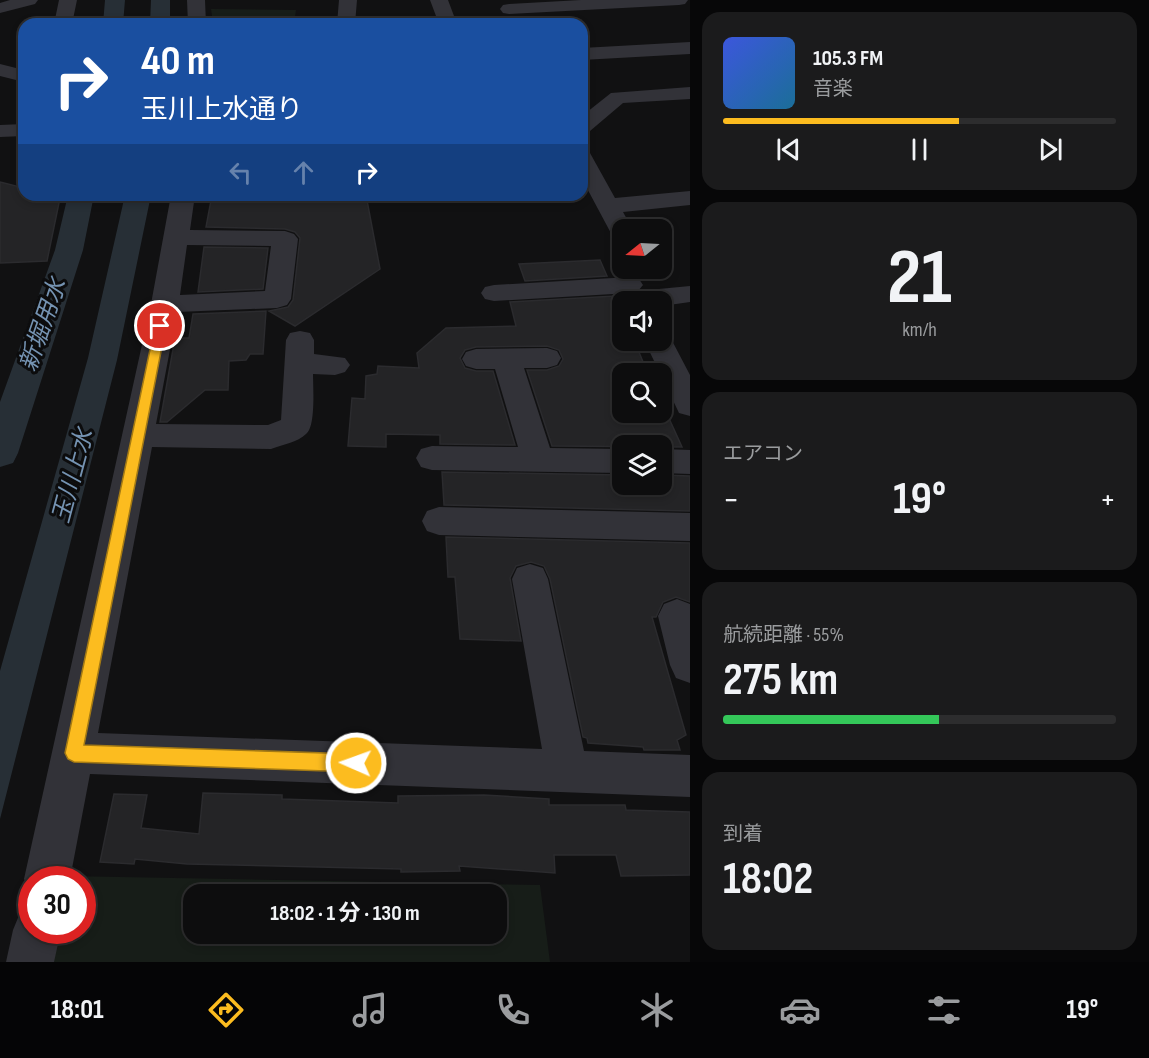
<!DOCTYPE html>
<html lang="ja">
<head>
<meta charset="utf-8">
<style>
	:root { --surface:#0d0d0e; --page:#1b1b1c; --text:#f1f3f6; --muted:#9a9c9e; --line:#2d2d2e; --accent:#fcbc1f }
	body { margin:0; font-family:"Sofia Sans Condensed","Noto Sans JP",sans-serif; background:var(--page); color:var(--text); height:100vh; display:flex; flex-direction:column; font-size:22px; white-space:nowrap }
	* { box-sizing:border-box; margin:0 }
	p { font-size:20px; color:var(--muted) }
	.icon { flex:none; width:33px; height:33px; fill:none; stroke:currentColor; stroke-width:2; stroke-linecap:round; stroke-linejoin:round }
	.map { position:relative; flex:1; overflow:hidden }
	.drawer { display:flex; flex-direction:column; gap:12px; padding:12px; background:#070708; width:459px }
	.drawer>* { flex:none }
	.top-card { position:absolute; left:18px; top:18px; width:570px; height:183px; border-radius:18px; box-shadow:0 3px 9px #0003,0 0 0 2px var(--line); background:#1a4fa0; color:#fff; overflow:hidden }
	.needle { width:39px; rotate:252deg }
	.buttons { position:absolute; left:612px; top:219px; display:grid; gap:12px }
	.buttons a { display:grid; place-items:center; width:60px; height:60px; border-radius:12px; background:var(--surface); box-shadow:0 3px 9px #0003,0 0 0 2px var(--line); font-size:30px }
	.speed { position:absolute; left:18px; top:866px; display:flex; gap:12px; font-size:30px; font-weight:700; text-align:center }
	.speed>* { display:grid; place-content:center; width:78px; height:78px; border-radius:50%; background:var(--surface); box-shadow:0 3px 9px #0003,0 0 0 2px var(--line); line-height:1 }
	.speed .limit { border:9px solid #d22; background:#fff; color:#111 }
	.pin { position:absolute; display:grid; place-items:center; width:51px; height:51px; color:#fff; margin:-26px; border:3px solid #fff; border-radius:50%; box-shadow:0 2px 6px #0007 }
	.me { position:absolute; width:66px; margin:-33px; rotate:272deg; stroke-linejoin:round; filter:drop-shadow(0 0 4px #0008) }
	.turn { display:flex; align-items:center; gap:21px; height:126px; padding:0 24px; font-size:27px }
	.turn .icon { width:78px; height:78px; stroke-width:2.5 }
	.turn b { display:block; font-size:42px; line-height:51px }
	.lanes { display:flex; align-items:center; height:57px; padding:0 24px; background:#0003; justify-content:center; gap:30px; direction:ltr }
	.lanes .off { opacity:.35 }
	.big { font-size:45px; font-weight:700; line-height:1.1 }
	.drawer .card { flex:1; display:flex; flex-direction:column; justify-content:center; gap:9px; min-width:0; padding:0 21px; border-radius:18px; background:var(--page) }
	.drawer .dial { align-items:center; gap:0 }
	.dial b { font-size:78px; line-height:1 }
	.song { display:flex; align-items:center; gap:18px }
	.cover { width:72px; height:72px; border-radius:9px; background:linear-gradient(135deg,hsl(230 70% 55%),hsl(200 70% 35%)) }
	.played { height:6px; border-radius:3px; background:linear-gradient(90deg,var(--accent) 60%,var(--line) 60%) }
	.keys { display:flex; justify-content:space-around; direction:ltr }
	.heat { display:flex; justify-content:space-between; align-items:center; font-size:33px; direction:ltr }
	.charge { height:9px; border-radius:4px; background:linear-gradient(90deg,#34c759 55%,var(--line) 0) }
	.trip { position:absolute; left:183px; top:884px; width:324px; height:60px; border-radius:18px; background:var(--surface); box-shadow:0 3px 9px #0003,0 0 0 2px var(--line); font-weight:700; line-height:60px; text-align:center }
	.tab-bar { display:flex; height:96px; justify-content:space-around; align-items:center; background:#050506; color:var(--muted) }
	.tab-bar .icon { width:42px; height:42px }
	.tab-bar .active { color:var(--accent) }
	.tab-bar b { font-size:27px; color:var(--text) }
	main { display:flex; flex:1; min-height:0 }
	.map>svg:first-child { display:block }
	.green { fill:#171d18; fill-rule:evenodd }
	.water { fill:#272f36 }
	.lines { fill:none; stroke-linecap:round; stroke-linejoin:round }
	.canal { fill:#272f36; fill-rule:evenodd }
	.building { fill:#242426; stroke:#2b2b2e; stroke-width:1.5 }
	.minor { fill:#323238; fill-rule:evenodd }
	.route { fill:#fcbc1f; stroke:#a47a14; stroke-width:1.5 }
	.labels { text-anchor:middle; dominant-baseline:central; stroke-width:6; stroke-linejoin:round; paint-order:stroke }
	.water-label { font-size:24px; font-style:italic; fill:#7593b2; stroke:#0c0c0d }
</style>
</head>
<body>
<main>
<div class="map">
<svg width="690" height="962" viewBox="0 0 690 962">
	<rect width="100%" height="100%" fill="#111112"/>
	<path class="green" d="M 211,9 L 296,10 L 294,24 L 206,24 L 206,18 L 212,16 Z
		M 66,876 L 540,885 L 550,962 L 48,962 L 55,930 L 82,930 L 82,879 L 65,879 ZM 194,894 L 496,894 L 496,933 L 194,933 Z"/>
	<path class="water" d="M 151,0 L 170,0 L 170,24 L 150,24 Z
		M 125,195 L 151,195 L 117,360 L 0,819 L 0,671 L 88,358 Z"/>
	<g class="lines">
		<path class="canal" d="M 105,0 L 125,0 L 123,24 L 103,24 Z
			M 68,195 L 94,195 L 83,250 L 18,453 L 13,463 L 0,467 L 0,402 L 55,250 Z"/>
	</g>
	<path class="building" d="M 0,182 L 24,188 L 24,195 L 48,195 L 60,198 L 47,261 L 0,263 Z
		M 212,195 L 366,195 L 380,269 L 295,326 L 269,311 L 288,307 L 293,300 L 300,238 L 295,232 L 285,229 L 206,227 Z
		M 204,247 L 268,248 L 263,289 L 198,292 Z
		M 600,260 L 607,276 L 525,281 L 519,264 Z
		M 615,296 L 622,312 L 622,340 L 634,340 L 648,374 L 622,374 L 622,412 L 662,412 L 662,403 L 682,447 L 552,446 L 527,370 L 547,370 L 559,366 L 563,359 L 559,350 L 547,346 L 476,347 L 465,350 L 460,358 L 465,368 L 476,371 L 493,371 L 515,445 L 440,444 L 440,435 L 386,434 L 386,447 L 348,446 L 352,398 L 365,399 L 366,376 L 377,374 L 378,366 L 419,368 L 417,353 L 446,328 L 516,326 L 510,302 Z
		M 266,311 L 263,354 L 250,354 L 246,360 L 229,361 L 228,390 L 205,390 L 167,422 L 160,422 L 175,338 L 189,338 L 193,314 Z
		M 442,472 L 622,475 L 622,484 L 662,484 L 662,475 L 690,476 L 690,511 L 444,505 Z
		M 446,537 L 690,543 L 690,602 L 676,597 L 663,602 L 656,617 L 652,617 L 686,735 L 677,740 L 680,750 L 644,750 L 643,747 L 588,743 L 587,738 L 583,737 L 550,579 L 544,566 L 531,562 L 516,566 L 510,578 L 521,641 L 460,639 L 455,577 L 448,577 Z
		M 203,793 L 282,795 L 282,799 L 398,803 L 398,796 L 484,795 L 549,799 L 549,805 L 625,805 L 626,810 L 690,812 L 690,875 L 621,876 L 616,855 L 554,855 L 555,873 L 459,866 L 460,871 L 401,872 L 401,869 L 187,864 L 135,859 L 134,864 L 100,862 L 114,794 L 147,795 L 141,828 L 199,834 Z"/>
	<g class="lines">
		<path class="minor" d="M 10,0 L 38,0 L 35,4 L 0,13 L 0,3 Z
			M 59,0 L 77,0 L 72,24 L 54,24 Z
			M 187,0 L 205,0 L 206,24 L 188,24 Z
			M 339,0 L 357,0 L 355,24 L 337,24 Z
			M 430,0 L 448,0 L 457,24 L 439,24 Z
			M 581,0 L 688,0 L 685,4 L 679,5 L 509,14 L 503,13 L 500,9 L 503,5 L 509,4 Z
			M 690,42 L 690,54 L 582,60 L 582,48 Z
			M 0,64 L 24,70 L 24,82 L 0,76 Z
			M 690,87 L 690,99 L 623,103 L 590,131 L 582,132 L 582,116 L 611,93 Z
			M 24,124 L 24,136 L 0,137 L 0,125 Z
			M 582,151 L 590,153 L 615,198 L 690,191 L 690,205 L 623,212 L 633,230 L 622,230 L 622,239 L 613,237 L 582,179 Z
			M 171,195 L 195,195 L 190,230 L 285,231 L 294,234 L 298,239 L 291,299 L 287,305 L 277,308 L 177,312 L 156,424 L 268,425 L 281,420 L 286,340 L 290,333 L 300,331 L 310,333 L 314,340 L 314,354 L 345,358 L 350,365 L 345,372 L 335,375 L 313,374 C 313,386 316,427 306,434 C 298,442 282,445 271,449 L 152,447 L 98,733 L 542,749 L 512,579 L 517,568 L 530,564 L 543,568 L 548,579 L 584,751 L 690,755 L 690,797 L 90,774 L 70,879 L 32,879 L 31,895 L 24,879 L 151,304 ZM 187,245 L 271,246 L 265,291 L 180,295 Z
			M 630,277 L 639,279 L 643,285 L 638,291 L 690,286 L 690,302 L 662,306 L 662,302 L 624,302 L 630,293 L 494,301 L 485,299 L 481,293 L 485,287 L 494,285 Z
			M 662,331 L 668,333 L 690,375 L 690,416 L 679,413 L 644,340 L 662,340 Z
			M 547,348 L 557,351 L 561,358 L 557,365 L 547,368 L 524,368 L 550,448 L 622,449 L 622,473 L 432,470 L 421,467 L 416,458 L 421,449 L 432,446 L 518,447 L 495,369 L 476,369 L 466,366 L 462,359 L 466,352 L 476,349 Z
			M 662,449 L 690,450 L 690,474 L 662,473 Z
			M 439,507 L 690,513 L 690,541 L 439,535 L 427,531 L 422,521 L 427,511 Z
			M 677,599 L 690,604 L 690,683 L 676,678 L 670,665 L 658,616 L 664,604 Z
			M 32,908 L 32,930 L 61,930 L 54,962 L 6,962 L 13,930 L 20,913 Z"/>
	</g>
	<path class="route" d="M 160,322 L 166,326 L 84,745 L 356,754 L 362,757 L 364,763 L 362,769 L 356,772 L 74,762 L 68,759 L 65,753 L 155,326 Z"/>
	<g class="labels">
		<g class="water-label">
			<text transform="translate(43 325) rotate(-71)">新堀用水</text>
			<text transform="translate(73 476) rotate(-75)">玉川上水</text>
		</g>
	</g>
</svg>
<div class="buttons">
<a><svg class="needle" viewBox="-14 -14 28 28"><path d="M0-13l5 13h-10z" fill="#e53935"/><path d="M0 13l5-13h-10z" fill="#9a9c9e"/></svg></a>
<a><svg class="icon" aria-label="sound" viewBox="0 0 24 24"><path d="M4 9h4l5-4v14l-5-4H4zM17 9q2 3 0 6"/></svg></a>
<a><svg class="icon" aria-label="search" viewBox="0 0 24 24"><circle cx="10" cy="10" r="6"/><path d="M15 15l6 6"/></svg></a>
<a><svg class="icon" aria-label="layers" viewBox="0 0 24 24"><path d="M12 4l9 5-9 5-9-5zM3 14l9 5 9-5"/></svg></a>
</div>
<div class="speed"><div class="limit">30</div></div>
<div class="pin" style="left:160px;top:326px;background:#d93025"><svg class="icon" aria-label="arrive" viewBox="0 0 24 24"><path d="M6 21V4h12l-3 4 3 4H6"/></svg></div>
<svg class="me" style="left:356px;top:763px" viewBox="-20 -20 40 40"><circle r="17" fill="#fcbc1f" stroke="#fff" stroke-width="3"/><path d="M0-11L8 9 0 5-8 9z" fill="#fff"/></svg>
<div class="trip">18:02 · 1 分 · 130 m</div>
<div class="top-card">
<div class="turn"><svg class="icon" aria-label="right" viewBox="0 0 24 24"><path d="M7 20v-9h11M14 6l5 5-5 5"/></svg><div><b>40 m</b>玉川上水通り</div></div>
<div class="lanes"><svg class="icon off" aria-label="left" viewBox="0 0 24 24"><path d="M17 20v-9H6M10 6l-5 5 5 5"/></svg><svg class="icon off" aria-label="ahead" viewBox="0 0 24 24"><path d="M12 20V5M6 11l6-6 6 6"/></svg><svg class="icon" aria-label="right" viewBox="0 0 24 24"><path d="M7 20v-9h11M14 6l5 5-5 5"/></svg></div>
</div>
</div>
<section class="drawer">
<div class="card">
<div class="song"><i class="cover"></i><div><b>105.3 FM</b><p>音楽</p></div></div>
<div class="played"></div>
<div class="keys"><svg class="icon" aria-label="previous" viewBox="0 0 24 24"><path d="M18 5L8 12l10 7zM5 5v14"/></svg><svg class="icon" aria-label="pause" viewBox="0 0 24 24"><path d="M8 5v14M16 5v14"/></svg><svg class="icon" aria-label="next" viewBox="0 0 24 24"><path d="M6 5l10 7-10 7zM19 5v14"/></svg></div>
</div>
<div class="card dial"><b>21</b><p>km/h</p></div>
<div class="card"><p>エアコン</p>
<div class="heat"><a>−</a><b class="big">19°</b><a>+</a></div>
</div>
<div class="card"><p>航続距離 · 55%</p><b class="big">275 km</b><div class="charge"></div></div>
<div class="card"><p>到着</p><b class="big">18:02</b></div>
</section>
</main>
<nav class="tab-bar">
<b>18:01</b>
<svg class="icon active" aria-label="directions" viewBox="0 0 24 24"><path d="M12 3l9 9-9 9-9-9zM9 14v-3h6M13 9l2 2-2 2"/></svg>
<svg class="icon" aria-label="music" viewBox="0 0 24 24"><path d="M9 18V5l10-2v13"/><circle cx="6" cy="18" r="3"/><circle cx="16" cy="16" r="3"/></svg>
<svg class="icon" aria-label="phone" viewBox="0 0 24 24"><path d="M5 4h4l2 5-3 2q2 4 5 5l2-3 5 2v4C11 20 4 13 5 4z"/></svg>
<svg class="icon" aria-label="climate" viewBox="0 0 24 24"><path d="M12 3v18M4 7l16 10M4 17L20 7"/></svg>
<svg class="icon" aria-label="car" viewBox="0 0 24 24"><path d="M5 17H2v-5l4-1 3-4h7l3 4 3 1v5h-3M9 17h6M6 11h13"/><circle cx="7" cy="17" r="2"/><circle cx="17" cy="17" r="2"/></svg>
<svg class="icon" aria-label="filters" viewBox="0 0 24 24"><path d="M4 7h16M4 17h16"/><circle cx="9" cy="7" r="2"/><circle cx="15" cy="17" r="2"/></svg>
<b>19°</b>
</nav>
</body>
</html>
